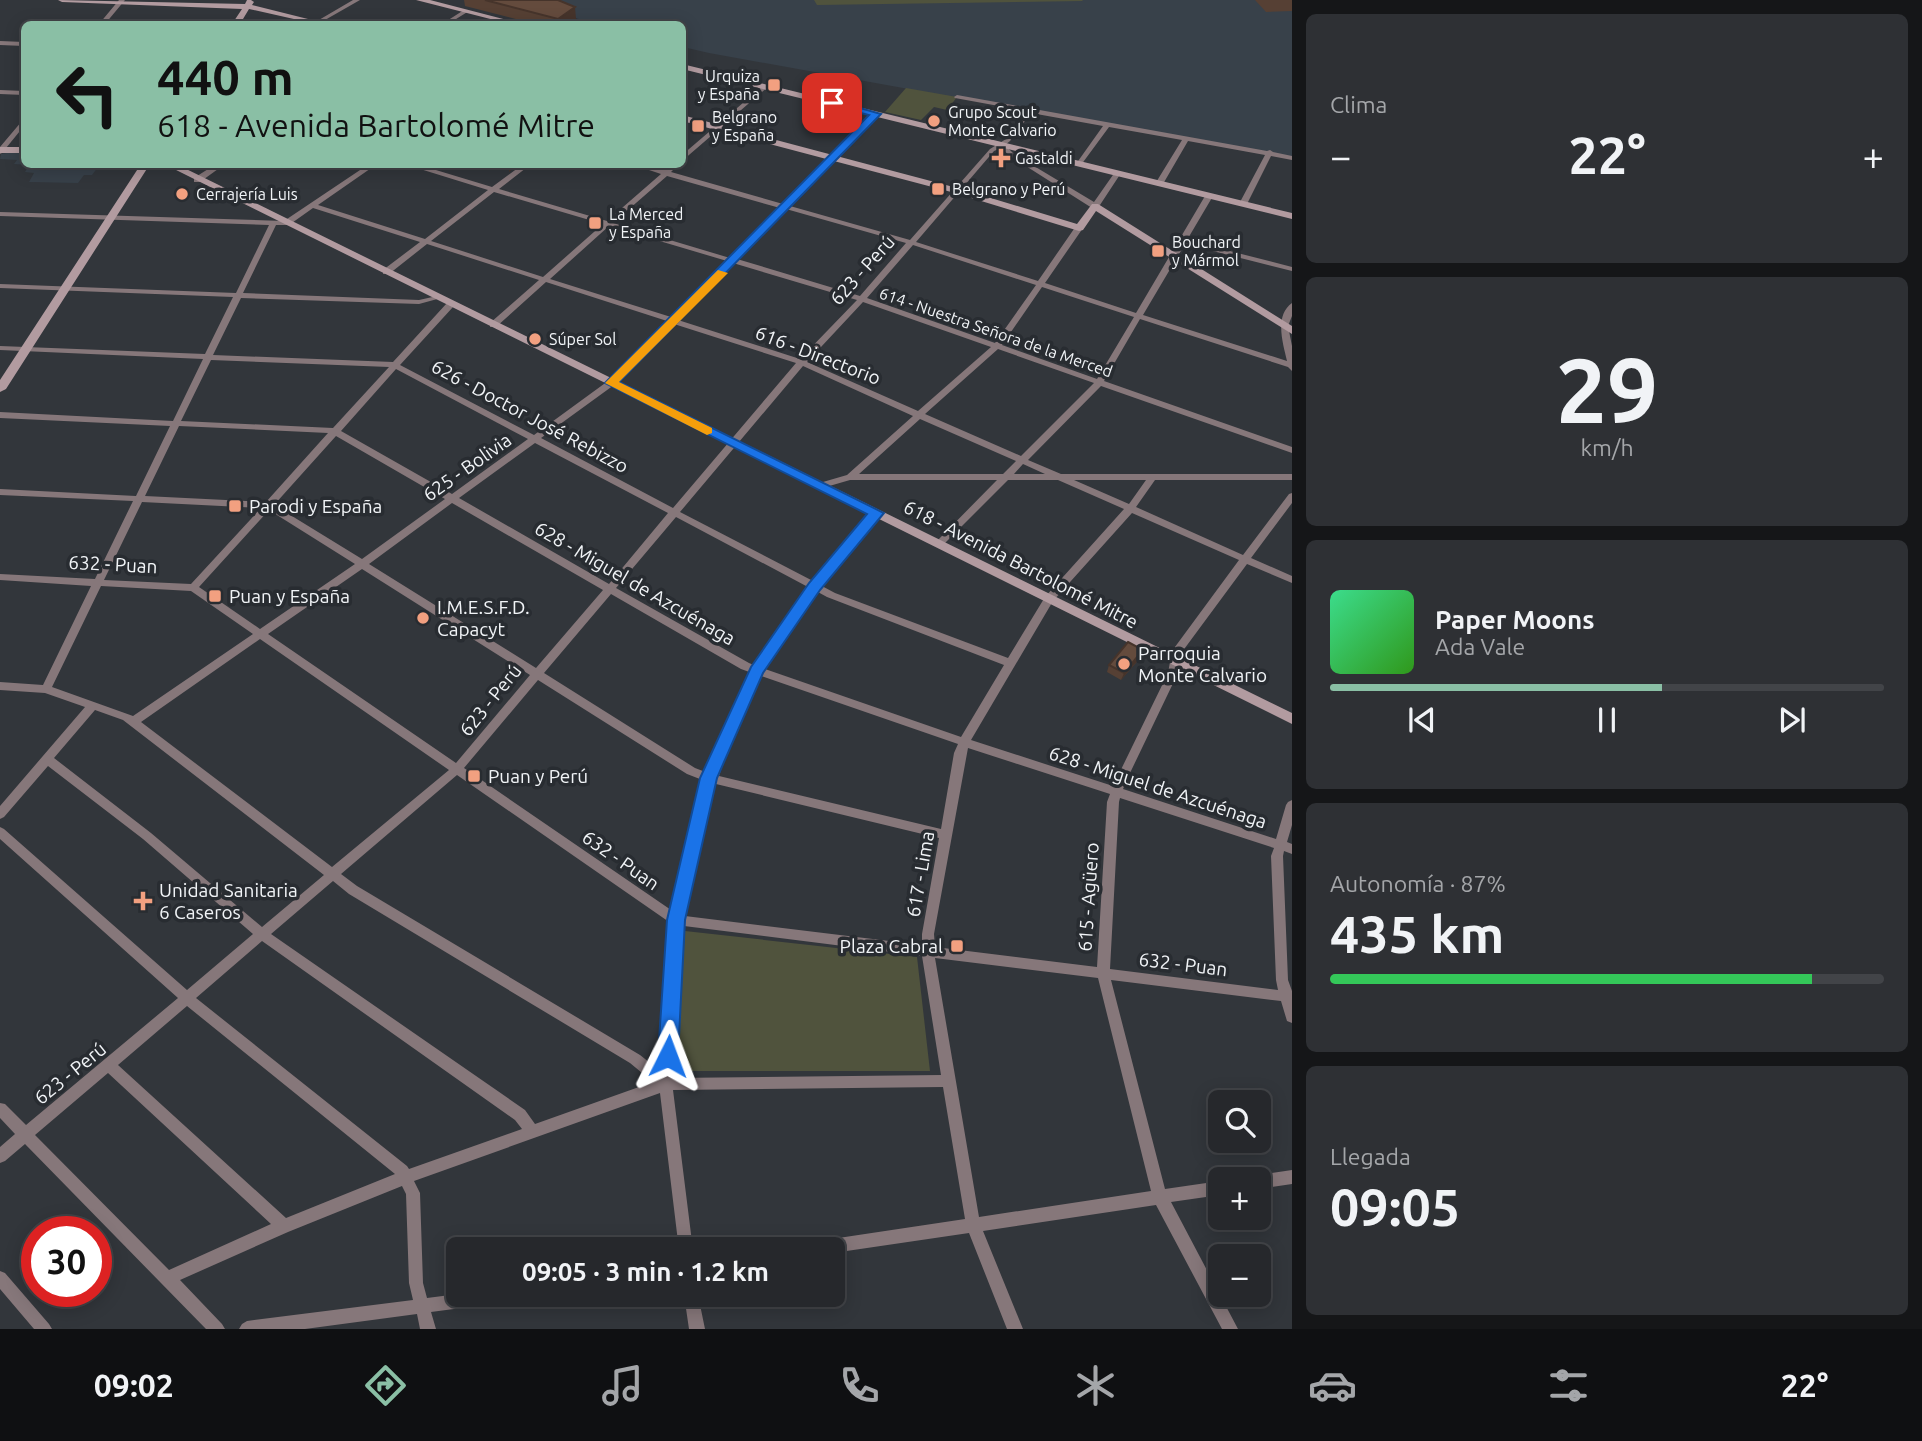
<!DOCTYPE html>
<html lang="es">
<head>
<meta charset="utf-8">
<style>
	:root { --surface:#26282c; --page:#2e3034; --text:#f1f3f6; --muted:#a4a6a9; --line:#424448; --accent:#8abfa5 }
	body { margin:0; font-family:Ubuntu,sans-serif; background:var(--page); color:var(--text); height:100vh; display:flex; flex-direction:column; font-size:26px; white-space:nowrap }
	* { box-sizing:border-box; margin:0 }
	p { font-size:23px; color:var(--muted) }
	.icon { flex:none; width:38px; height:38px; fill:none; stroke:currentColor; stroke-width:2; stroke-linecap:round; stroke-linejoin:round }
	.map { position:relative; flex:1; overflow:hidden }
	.drawer { display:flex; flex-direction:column; gap:14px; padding:14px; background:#151618; width:630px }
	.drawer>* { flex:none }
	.banner { position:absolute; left:21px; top:21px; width:665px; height:147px; border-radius:10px; box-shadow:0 4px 18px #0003,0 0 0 2px var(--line); background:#8abfa5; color:#111; overflow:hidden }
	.fabs { position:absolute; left:1208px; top:1090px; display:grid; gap:14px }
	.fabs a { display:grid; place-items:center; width:63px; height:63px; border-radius:10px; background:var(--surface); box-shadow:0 4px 18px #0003,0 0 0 2px var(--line); font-size:35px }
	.speed { position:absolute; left:21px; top:1216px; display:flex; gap:14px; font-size:35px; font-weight:700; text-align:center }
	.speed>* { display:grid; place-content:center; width:91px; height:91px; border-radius:50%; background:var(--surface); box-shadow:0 4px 18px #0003,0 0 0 2px var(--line); line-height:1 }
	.speed .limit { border:10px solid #d22; background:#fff; color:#111 }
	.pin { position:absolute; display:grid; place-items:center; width:60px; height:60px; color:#fff; margin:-30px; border-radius:14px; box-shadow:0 4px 10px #0006 }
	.me { position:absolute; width:77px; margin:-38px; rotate:3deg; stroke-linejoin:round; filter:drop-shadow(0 0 5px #0008) }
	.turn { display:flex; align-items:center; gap:24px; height:147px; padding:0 21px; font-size:32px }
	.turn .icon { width:91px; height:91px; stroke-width:2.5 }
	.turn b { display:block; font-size:49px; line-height:60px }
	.big { font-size:52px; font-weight:700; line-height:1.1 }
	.drawer .widget { flex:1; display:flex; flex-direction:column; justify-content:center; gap:10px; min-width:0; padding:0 24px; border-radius:10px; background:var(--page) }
	.drawer .dial { align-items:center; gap:0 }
	.dial b { font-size:91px; line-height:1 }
	.song { display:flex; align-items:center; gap:21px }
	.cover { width:84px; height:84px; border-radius:10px; background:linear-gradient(135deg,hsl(150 70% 55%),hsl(110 70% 35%)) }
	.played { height:7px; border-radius:4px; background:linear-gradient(90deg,var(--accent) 60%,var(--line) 60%) }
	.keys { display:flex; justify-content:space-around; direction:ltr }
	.heat { display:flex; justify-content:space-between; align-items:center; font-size:38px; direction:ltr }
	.charge { height:10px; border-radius:5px; background:linear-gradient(90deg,#34c759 87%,var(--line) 0) }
	.trip { position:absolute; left:446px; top:1237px; width:399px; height:70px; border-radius:10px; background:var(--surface); box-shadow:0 4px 18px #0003,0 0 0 2px var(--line); font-weight:700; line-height:70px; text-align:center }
	.tab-bar { display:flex; height:112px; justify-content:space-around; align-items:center; background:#0f1012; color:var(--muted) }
	.tab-bar .icon { width:49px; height:49px }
	.tab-bar .on { color:var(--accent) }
	.tab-bar b { font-size:32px; color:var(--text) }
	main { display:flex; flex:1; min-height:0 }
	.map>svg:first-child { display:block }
	.built { fill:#38414a }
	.green { fill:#50533d }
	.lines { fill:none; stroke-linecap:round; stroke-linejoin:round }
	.street { fill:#86777a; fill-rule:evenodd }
	.secondary { fill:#b29ba0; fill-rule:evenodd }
	.wall { fill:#564034 }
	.shaded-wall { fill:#46342b }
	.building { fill:#644b3d; stroke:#46342b; stroke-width:2 }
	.route { fill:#1a73e8; stroke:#114b97; stroke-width:2 }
	.slow { fill:#f59e0b }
	.poi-dot { fill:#f2a080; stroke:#282c31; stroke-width:2.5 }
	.labels { text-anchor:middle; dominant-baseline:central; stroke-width:7; stroke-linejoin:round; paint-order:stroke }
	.far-poi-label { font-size:16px; fill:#f1f4f7; stroke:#282c31; text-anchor:start }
	.far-street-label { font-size:16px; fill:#f1f4f7; stroke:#282c31 }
	.street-label { font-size:19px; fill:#f1f4f7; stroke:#282c31 }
	.poi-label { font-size:19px; fill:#f1f4f7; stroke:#282c31; text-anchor:start }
</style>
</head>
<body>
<main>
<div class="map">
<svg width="1292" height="1329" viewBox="0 0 1292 1329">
	<rect width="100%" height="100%" fill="#32363b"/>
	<path class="built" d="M 531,0 L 1292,0 L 1292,158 L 709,53 L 683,47 L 682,24 L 591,24 Z
		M 6,153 L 24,153 L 24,164 L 108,165 L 98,167 L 92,175 L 84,175 L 78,183 L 29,182 L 34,173 L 25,172 L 29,165 L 14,164 L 17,160 L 0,159 L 1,154 Z"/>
	<path class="green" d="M 814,0 L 1082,0 L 1083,1 L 817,5 Z
		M 906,88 L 957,97 L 947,110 L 934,107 L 921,120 L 885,112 Z
		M 685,931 L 917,957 L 930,1071 L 676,1071 Z"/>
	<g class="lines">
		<path class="street" d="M 119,0 L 125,0 L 105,24 L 99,24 Z
			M 353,0 L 360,0 L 318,24 L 312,24 Z
			M 464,10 L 469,11 L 448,24 L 442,24 Z
			M 0,41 L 24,42 L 24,46 L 0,45 Z
			M 764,85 L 769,86 L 682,161 L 682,155 Z
			M 0,90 L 24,91 L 24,95 L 0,94 Z
			M 957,95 L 1267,151 L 1270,150 L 1273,152 L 1292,156 L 1292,160 L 1271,156 L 1247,204 L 1243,206 L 1239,204 L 1265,155 L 1188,141 L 1163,184 L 1159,186 L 1155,184 L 1182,140 L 1109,127 L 1081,165 L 1079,166 L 1076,164 L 1103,126 L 1031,113 L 1010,141 L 1005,145 L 1014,154 L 1094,202 L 1115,172 L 1119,172 L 1121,173 L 1098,208 L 1092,208 L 1010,156 L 1001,148 L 994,151 L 916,242 L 1038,281 L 1076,226 L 1082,226 L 1083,228 L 1045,283 L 1136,313 L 1205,196 L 1209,194 L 1213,196 L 1187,240 L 1292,267 L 1292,271 L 1185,244 L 1143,315 L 1287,361 C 1283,343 1274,316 1292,303 L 1292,316 L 1288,326 L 1292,346 L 1292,371 L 1288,367 L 1140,319 L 1104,381 L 1292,447 L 1292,453 L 1101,386 L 1028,460 L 1061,474 L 1292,474 L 1292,480 L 1155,480 L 1136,507 L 1243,555 L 1289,494 L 1292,493 L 1292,503 L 1251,558 L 1292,576 L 1292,583 L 1247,564 L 1182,652 L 1178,673 L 1130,773 L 1123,789 L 1276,839 L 1286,805 L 1288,802 L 1292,800 L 1292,825 L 1287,842 L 1292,844 L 1292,854 L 1284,851 L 1283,856 L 1288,980 L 1292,991 L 1292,1023 L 1287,1021 L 1281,1001 L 1111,980 L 1165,1189 L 1220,1181 L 1220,1195 L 1171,1202 L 1238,1329 L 1222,1329 L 1156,1205 L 983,1231 L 1023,1329 L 1007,1329 L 969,1233 L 833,1253 L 833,1250 L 798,1250 L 800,1245 L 805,1243 L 965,1219 L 943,1087 L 673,1090 L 693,1250 L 679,1250 L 660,1093 L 414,1181 L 420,1193 L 423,1283 L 427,1298 L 458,1294 L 514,1295 L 512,1300 L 507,1302 L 431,1312 L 436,1329 L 420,1329 L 417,1314 L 305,1329 L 239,1329 L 242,1324 L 247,1321 L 413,1300 L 409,1283 L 406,1194 L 402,1186 L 288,1232 L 180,1280 L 222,1324 L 225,1329 L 206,1329 L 25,1144 L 5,1161 L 0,1163 L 0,1147 L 15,1134 L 0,1118 L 0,1103 L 5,1104 L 26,1125 L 178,998 L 0,839 L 0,827 L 4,829 L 187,990 L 253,934 L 143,839 L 48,766 L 4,817 L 0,819 L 0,806 L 85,707 L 45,693 L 0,690 L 0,682 L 43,685 L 91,586 L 0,580 L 0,574 L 95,579 L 133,501 L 0,495 L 0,489 L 136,496 L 170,426 L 0,418 L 0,412 L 173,421 L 203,359 L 0,350 L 0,346 L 205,354 L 233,297 L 0,288 L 0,284 L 236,293 L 269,225 L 0,216 L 0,212 L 284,221 L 369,164 L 377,164 L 318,205 L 425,239 L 488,190 L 404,164 L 416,164 L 492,187 L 522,165 L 537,164 L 526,168 L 499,189 L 607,221 L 661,174 L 631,164 L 643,164 L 664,170 L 671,164 L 679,164 L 671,172 L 783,204 L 876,112 L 878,113 L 878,115 L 790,206 L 910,240 L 990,149 L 1006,139 L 1026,111 L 955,98 L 954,97 ZM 667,176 L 780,208 L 730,258 L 613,223 ZM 494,192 L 603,224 L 543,277 L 431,241 ZM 313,208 L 420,242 L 383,270 L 383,274 L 389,274 L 427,244 L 539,280 L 490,323 L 490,327 L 496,327 L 546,282 L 667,321 L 608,381 L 534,435 L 400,365 L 453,307 L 453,303 L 447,303 L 393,362 L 213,355 L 241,298 L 419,304 L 441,298 L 437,296 L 419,300 L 243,293 L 276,225 L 289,225 ZM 786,209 L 906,243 L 860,296 L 737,259 ZM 609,226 L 727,261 L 671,317 L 550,279 ZM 913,245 L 1036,285 L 995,343 L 867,298 ZM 733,263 L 857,300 L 800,359 L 678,320 ZM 1042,287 L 1134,317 L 1097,379 L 1002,345 ZM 863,302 L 991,347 L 918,411 L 807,362 ZM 674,324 L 796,363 L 673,508 L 541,438 L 614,385 ZM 998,349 L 1094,383 L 1021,456 L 925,414 ZM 211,360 L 389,367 L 333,428 L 181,421 ZM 803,366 L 913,416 L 847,475 L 816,484 L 814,486 L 816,488 L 819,489 L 850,480 L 997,480 L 936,542 L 934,544 L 936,546 L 942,546 L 1008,480 L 1058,480 L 1124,509 L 1045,597 L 1008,658 L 835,593 L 820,585 L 833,567 L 879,515 L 881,513 L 879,511 L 873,511 L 826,563 L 813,581 L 680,512 ZM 396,369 L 528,439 L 452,494 L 341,431 ZM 920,419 L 1016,461 L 1003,474 L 859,474 ZM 179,426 L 328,433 L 266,502 L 145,496 ZM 336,436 L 445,499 L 362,559 L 274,505 ZM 535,443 L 668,513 L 609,584 L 459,498 ZM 1023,464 L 1045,474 L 1014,474 ZM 1074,480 L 1146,480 L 1129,504 ZM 142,502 L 261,508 L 191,584 L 104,580 ZM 452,503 L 603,590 L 536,668 L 369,564 ZM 269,510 L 355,564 L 260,629 L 199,587 ZM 1132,513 L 1239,560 L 1172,651 L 1168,673 L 1113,786 L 971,740 L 1053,601 ZM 676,517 L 808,587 L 787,616 L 756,666 L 749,663 L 616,588 ZM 362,569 L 530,675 L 456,763 L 268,634 ZM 101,586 L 191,591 L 253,634 L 133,716 L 52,687 ZM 816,591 L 827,597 L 1004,665 L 961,737 L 765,669 L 794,621 ZM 611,594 L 741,669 L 752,673 L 723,732 L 708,773 L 695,768 L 544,673 ZM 260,639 L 449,770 L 332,867 L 141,722 ZM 761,676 L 958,744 L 954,753 L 941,829 L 719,776 L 734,732 ZM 538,680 L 687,774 L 705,781 L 684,856 L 674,912 L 464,768 ZM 95,710 L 123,720 L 324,875 L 262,927 L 151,833 L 54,758 ZM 968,748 L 1110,794 L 1107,802 L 1097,967 L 935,947 L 934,934 ZM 457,775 L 672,924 L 665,990 L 659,1070 L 640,1055 L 357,886 L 341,874 ZM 716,784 L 939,838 L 922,934 L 922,945 L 685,916 L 696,856 ZM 1120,798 L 1274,848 L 1271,856 L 1276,980 L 1278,990 L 1110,969 L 1119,802 ZM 333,881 L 349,894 L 630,1063 L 653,1082 L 535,1124 L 525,1110 L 271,934 ZM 684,926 L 922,956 L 941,1075 L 672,1078 L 674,1038 ZM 262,941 L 515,1120 L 522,1129 L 409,1169 L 407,1166 L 196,998 ZM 935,958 L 1098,978 L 1151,1191 L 979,1217 ZM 187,1006 L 395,1174 L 286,1218 L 118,1065 ZM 108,1073 L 271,1224 L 169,1270 L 35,1135 Z
			M 24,120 L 24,126 L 2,153 L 0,154 L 0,147 L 22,121 Z
			M 216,164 L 225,164 L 200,182 L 194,182 L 194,178 Z
			M 1292,1170 L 1292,1184 L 1258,1189 L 1258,1180 L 1252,1180 L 1253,1177 L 1258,1175 Z
			M 0,1271 L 5,1273 L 49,1324 L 52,1329 L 34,1329 L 0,1289 Z
			M 684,1295 L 698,1295 L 705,1329 L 689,1329 Z"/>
		<path class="secondary" d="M 58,0 L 245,4 L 247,0 L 251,0 L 254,2 L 252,5 L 328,24 L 316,24 L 249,9 L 240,24 L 232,24 L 242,9 L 62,2 Z
			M 416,0 L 430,0 L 522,24 L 510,24 Z
			M 682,64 L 1292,213 L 1292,219 L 682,69 Z
			M 682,115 L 961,189 L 1077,224 L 1092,204 L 1098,204 L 1292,326 L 1292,334 L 1096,211 L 1083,230 L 1079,231 L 955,193 L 682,121 Z
			M 0,147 L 24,147 L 24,153 L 0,153 Z
			M 141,164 L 150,164 L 6,389 L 0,392 L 0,380 Z
			M 164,164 L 176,164 L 1292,713 L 1292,724 Z"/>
	</g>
	<path class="wall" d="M 464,0 L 558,0 L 576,19 L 568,24 L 535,24 L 465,6 Z
		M 1255,0 L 1292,0 L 1292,11 L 1266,12 Z
		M 1141,657 L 1121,680 L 1107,672 L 1109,665 Z"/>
	<path class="shaded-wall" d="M 575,7 L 576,19 L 568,24 L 558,24 L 558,19 Z
		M 509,164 L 518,164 L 509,172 Z
		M 1143,650 L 1141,657 L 1121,680 L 1124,673 Z"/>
	<path class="building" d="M 485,0 L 558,0 L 575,7 L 558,19 Z
		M 1128,642 L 1143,650 L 1124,673 L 1109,665 Z"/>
	<path class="route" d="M 832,100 L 881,114 L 619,382 L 884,513 L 820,590 L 763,673 L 717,778 L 685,920 L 678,1056 L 675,1063 L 668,1065 L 661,1063 L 658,1056 L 667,920 L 700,778 L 751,667 L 809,583 L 867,514 L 605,383 L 869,115 L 829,105 Z"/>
	<path class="slow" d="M 718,270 L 728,273 L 619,382 L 712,428 L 712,433 L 707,435 L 605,383 Z"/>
	<g class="poi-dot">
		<rect x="767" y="78" width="14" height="14" rx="3.5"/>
		<circle cx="934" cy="121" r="7"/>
		<rect x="691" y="119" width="14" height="14" rx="3.5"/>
		<path d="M997.5 147.5h7v7h7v7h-7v7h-7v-7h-7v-7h7z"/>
		<rect x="931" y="182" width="14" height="14" rx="3.5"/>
		<circle cx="182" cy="194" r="7"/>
		<rect x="588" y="216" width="14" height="14" rx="3.5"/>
		<rect x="1151" y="244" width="14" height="14" rx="3.5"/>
		<circle cx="535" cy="339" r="7"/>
		<rect x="228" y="499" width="14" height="14" rx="3.5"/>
		<rect x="208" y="589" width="14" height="14" rx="3.5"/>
		<circle cx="423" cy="618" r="7"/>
		<circle cx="1124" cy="664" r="7"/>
		<rect x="467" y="769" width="14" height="14" rx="3.5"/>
		<path d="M139.5 890.5h7v7h7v7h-7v7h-7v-7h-7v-7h7z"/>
		<rect x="950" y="939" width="14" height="14" rx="3.5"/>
	</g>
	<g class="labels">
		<g class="far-poi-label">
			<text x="760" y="76" text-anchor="end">Urquiza<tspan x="760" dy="18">y España</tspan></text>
			<text x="948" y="112">Grupo Scout<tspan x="948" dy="18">Monte Calvario</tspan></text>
			<text x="712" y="117">Belgrano<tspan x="712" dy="18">y España</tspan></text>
			<text x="1015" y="158">Gastaldi</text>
			<text x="952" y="189">Belgrano y Perú</text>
			<text x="196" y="194">Cerrajería Luis</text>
			<text x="609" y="214">La Merced<tspan x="609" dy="18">y España</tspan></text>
			<text x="1172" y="242">Bouchard<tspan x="1172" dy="18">y Mármol</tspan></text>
			<text x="549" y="339">Súper Sol</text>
		</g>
		<g class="far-street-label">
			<text transform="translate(996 332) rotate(19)">614 - Nuestra Señora de la Merced</text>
		</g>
		<g class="street-label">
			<text transform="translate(862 270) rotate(-48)">623 - Perú</text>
			<text transform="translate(818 355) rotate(21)">616 - Directorio</text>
			<text transform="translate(530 416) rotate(28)">626 - Doctor José Rebizzo</text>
			<text transform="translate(467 467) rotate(-35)">625 - Bolivia</text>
			<text transform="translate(113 564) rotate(3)">632 - Puan</text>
			<text transform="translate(1021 564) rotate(27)">618 - Avenida Bartolomé Mitre</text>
			<text transform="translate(635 583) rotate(30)">628 - Miguel de Azcuénaga</text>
			<text transform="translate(490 700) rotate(-51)">623 - Perú</text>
			<text transform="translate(1158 787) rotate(18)">628 - Miguel de Azcuénaga</text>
			<text transform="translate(621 860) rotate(35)">632 - Puan</text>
			<text transform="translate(920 874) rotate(-80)">617 - Lima</text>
			<text transform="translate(1088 897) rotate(-86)">615 - Agüero</text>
			<text transform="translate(1183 964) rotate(7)">632 - Puan</text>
			<text transform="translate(70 1073) rotate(-39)">623 - Perú</text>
		</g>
		<g class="poi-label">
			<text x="249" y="506">Parodi y España</text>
			<text x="229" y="596">Puan y España</text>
			<text x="437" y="607">I.M.E.S.F.D.<tspan x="437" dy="22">Capacyt</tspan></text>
			<text x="1138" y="653">Parroquia<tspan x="1138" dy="22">Monte Calvario</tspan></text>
			<text x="488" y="776">Puan y Perú</text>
			<text x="159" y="890">Unidad Sanitaria<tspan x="159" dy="22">6 Caseros</tspan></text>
			<text x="943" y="946" text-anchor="end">Plaza Cabral</text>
		</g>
	</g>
</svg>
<div class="fabs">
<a><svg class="icon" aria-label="search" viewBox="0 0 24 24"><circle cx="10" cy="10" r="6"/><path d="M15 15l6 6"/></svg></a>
<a>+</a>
<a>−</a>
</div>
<div class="speed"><div class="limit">30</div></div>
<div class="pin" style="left:832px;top:103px;background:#d93025"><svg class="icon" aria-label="arrive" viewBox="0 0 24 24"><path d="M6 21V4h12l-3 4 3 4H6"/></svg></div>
<svg class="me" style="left:668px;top:1056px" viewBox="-20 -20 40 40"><path d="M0-17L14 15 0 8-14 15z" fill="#1a73e8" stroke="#fff" stroke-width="4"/></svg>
<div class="trip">09:05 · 3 min · 1.2 km</div>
<div class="banner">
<div class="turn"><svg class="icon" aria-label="left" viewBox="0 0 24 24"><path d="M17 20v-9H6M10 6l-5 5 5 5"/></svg><div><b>440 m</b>618 - Avenida Bartolomé Mitre</div></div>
</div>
</div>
<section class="drawer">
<div class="widget"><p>Clima</p>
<div class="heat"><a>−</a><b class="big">22°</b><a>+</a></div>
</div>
<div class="widget dial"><b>29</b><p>km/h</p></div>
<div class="widget">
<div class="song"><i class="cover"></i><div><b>Paper Moons</b><p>Ada Vale</p></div></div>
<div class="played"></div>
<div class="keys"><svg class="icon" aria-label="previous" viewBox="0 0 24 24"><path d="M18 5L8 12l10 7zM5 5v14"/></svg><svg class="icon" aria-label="pause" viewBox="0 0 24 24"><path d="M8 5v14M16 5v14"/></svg><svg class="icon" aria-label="next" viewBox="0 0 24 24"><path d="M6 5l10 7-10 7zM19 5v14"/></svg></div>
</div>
<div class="widget"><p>Autonomía · 87%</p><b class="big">435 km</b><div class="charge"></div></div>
<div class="widget"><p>Llegada</p><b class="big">09:05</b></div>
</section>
</main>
<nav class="tab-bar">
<b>09:02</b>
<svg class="icon on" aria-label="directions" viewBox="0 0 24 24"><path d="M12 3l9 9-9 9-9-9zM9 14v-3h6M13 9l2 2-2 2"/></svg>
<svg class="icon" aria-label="music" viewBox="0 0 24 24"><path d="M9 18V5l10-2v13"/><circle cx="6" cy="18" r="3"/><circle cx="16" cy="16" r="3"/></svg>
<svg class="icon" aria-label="phone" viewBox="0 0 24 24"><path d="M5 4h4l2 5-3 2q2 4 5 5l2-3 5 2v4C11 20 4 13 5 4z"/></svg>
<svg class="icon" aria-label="climate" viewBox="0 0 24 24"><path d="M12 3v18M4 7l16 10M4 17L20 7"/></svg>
<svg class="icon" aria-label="car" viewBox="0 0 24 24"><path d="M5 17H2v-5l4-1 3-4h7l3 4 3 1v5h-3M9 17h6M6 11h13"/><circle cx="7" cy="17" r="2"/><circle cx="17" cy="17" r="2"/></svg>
<svg class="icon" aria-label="filters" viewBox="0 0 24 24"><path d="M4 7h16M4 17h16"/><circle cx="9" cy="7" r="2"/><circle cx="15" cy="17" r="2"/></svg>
<b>22°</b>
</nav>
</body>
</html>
